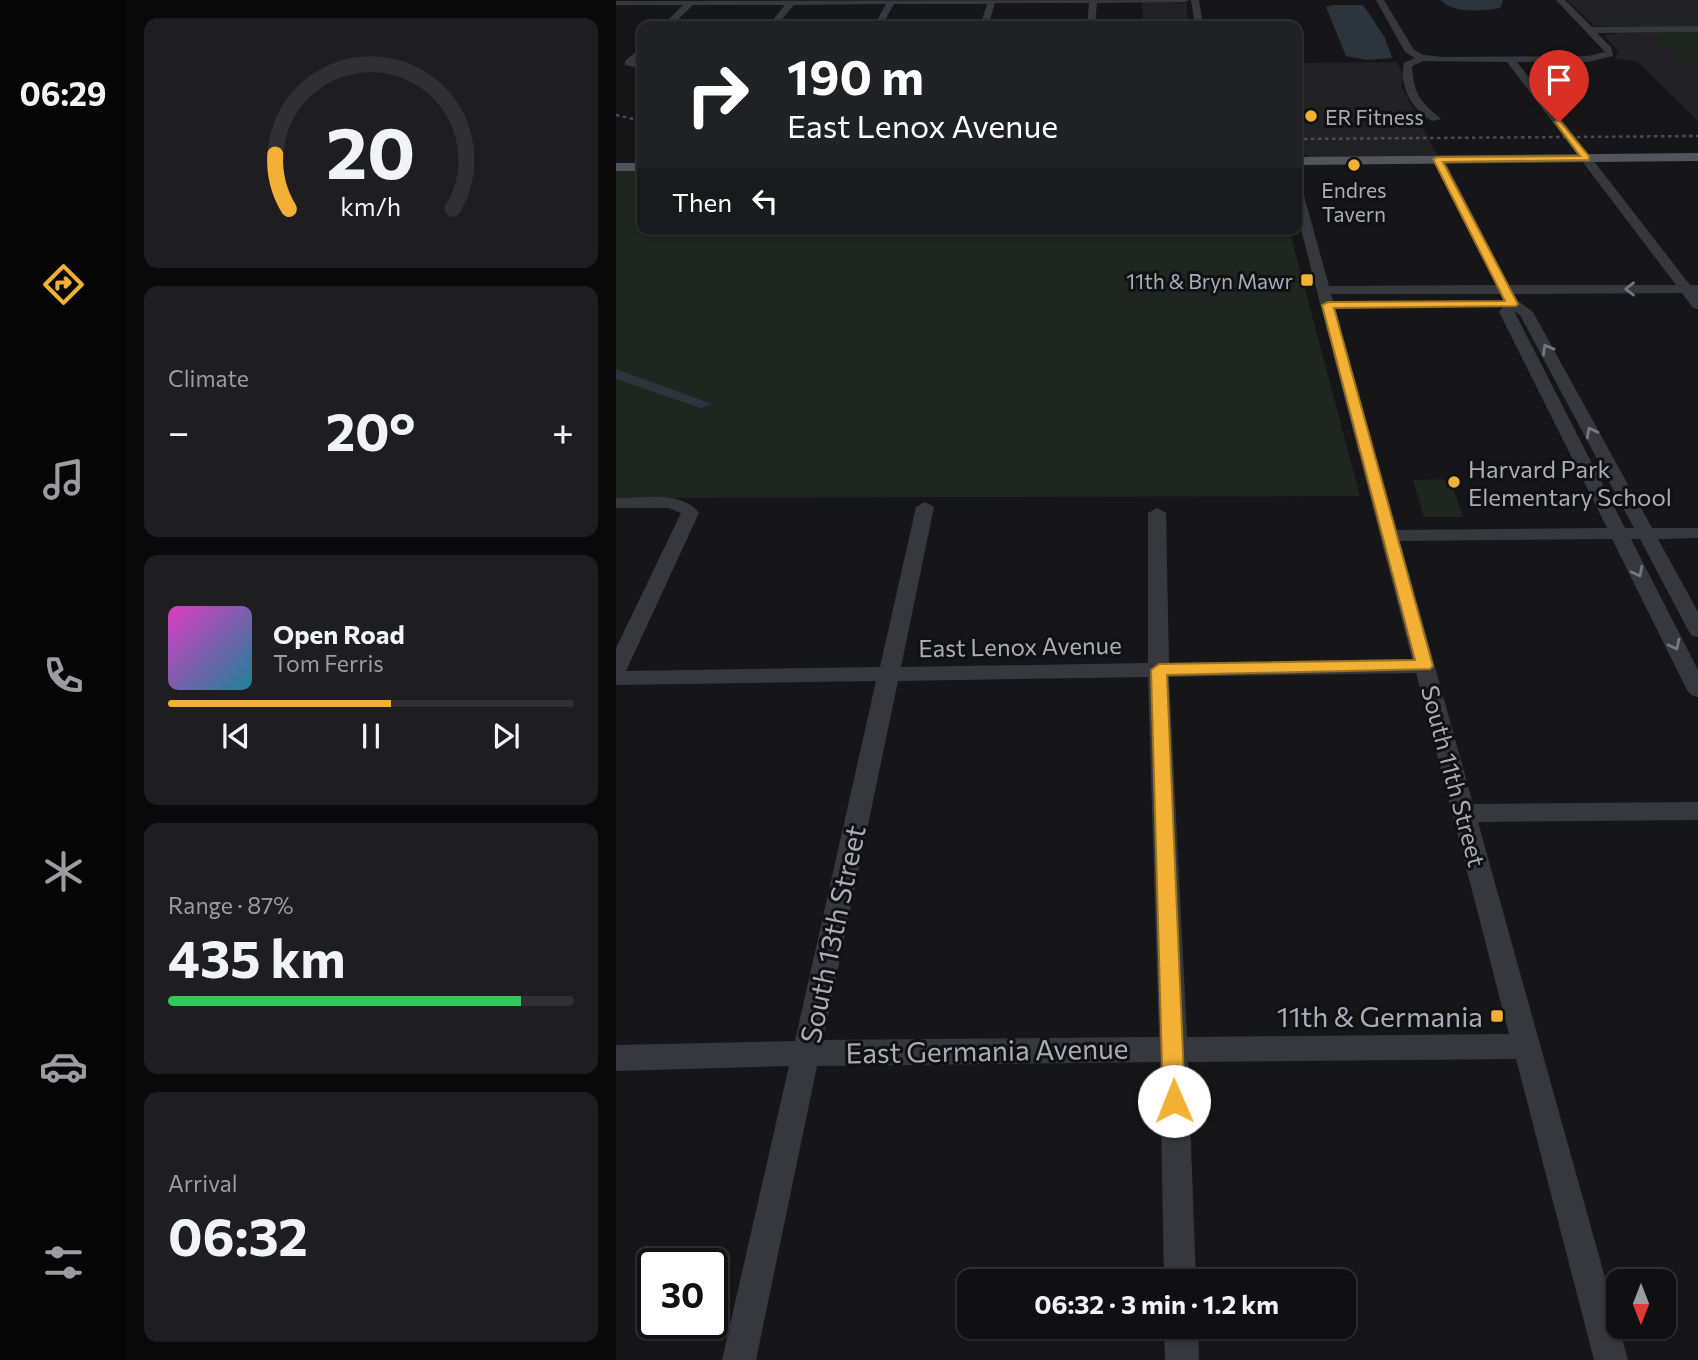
<!DOCTYPE html>
<html lang="en">
<head>
<meta charset="utf-8">
<style>
	:root { --surface:#101012; --page:#1e1e20; --text:#f1f3f6; --muted:#9c9d9f; --line:#303032; --accent:#f2b134 }
	body { margin:0; font-family:Commissioner,sans-serif; background:var(--page); color:var(--text); height:100vh; display:flex; flex-direction:column; font-size:26px; white-space:nowrap }
	* { box-sizing:border-box; margin:0 }
	p { font-size:23px; color:var(--muted) }
	.icon { flex:none; width:38px; height:38px; fill:none; stroke:currentColor; stroke-width:2; stroke-linecap:round; stroke-linejoin:round }
	.map { position:relative; flex:1; overflow:hidden }
	.details { display:flex; flex-direction:column; gap:18px; padding:18px; background:#09090a; width:490px }
	.details>* { flex:none }
	.banner { position:absolute; left:21px; top:21px; width:665px; height:214px; border-radius:14px; box-shadow:0 2px 5px #0004,0 0 0 2px var(--line); background:#202124; color:#fff; overflow:hidden }
	.needle { width:46px; rotate:180deg }
	.buttons { position:absolute; left:990px; top:1269px; display:grid; gap:14px }
	.buttons a { display:grid; place-items:center; width:70px; height:70px; border-radius:14px; background:var(--surface); box-shadow:0 2px 5px #0004,0 0 0 2px var(--line); font-size:35px }
	.speed { position:absolute; left:21px; top:1248px; display:flex; gap:14px; font-size:35px; font-weight:700; text-align:center }
	.speed>* { display:grid; place-content:center; width:91px; height:91px; border-radius:50%; background:var(--surface); box-shadow:0 2px 5px #0004,0 0 0 2px var(--line); line-height:1 }
	.speed .limit { border:4px solid #111; border-radius:10px; background:#fff; color:#111 }
	.pin { position:absolute; display:grid; place-items:center; width:60px; height:60px; color:#fff; margin:-72px -30px; border-radius:50% 50% 50% 0; rotate:-45deg; box-shadow:0 0 7px #0007 }
	.pin .icon { rotate:45deg }
	.me { position:absolute; width:77px; margin:-38px; rotate:359deg; stroke-linejoin:round; filter:drop-shadow(0 0 5px #0008) }
	.turn { display:flex; align-items:center; gap:24px; height:147px; padding:0 35px; font-size:32px }
	.turn .icon { width:91px; height:91px; stroke-width:2.5 }
	.turn b { display:block; font-size:49px; line-height:60px }
	.then { display:flex; align-items:center; height:66px; padding:0 35px; background:#0003; gap:14px; font-size:26px }
	.big { font-size:52px; font-weight:700; line-height:1.1 }
	.details .card { flex:1; display:flex; flex-direction:column; justify-content:center; gap:10px; min-width:0; padding:0 24px; border-radius:14px; background:var(--page) }
	.details .dial { align-items:center; gap:0 }
	.dial svg { height:182px; overflow:visible; fill:none; stroke:var(--line); stroke-width:7; stroke-linecap:round; text-anchor:middle }
	.dial text { fill:var(--text); stroke:none }
	.song { display:flex; align-items:center; gap:21px }
	.cover { width:84px; height:84px; border-radius:10px; background:linear-gradient(135deg,hsl(310 70% 55%),hsl(190 70% 35%)) }
	.played { height:7px; border-radius:4px; background:linear-gradient(90deg,var(--accent) 55%,var(--line) 55%) }
	.keys { display:flex; justify-content:space-around; direction:ltr }
	.heat { display:flex; justify-content:space-between; align-items:center; font-size:38px; direction:ltr }
	.charge { height:10px; border-radius:5px; background:linear-gradient(90deg,#34c759 87%,var(--line) 0) }
	.trip { position:absolute; left:341px; top:1269px; width:399px; height:70px; border-radius:14px; background:var(--surface); box-shadow:0 2px 5px #0004,0 0 0 2px var(--line); font-weight:700; line-height:70px; text-align:center }
	main { display:flex; flex:1; min-height:0 }
	.menu { display:flex; flex-direction:column; width:126px; justify-content:space-around; align-items:center; background:#060607; color:var(--muted) }
	.menu .icon { width:49px; height:49px }
	.menu .selected { color:var(--accent) }
	.menu b { font-size:32px; color:var(--text) }
	.map>svg:first-child { display:block }
	.built { fill:#222225 }
	.green { fill:#1e261f }
	.water { fill:#2c353c }
	.lines { fill:none; stroke-linecap:round; stroke-linejoin:round }
	.minor { fill:#37383d; fill-rule:evenodd }
	.major { fill:#53555c; fill-rule:evenodd }
	.rail { stroke:#4a4c52; stroke-width:2.5; stroke-dasharray:3.5 3.5; stroke-linecap:butt }
	.oneway { stroke:#757881 }
	.route { fill:#f2b134; stroke:#9d7322; stroke-width:2 }
	.poi-dot { fill:#f2b134; stroke:#111113; stroke-width:2.5 }
	.labels { text-anchor:middle; dominant-baseline:central; stroke-width:6; stroke-linejoin:round; paint-order:stroke }
	.far-poi-label { font-size:21px; fill:#a8adb8; stroke:#111113; text-anchor:start }
	.poi-label { font-size:24px; fill:#a8adb8; stroke:#111113; text-anchor:start }
	.street-label { font-size:24px; fill:#a8adb8; stroke:#111113 }
	.near-street-label { font-size:28px; fill:#a8adb8; stroke:#111113 }
	.near-poi-label { font-size:28px; fill:#a8adb8; stroke:#111113; text-anchor:end }
</style>
</head>
<body>
<main>
<nav class="menu">
<b>06:29</b>
<svg class="icon selected" aria-label="directions" viewBox="0 0 24 24"><path d="M12 3l9 9-9 9-9-9zM9 14v-3h6M13 9l2 2-2 2"/></svg>
<svg class="icon" aria-label="music" viewBox="0 0 24 24"><path d="M9 18V5l10-2v13"/><circle cx="6" cy="18" r="3"/><circle cx="16" cy="16" r="3"/></svg>
<svg class="icon" aria-label="phone" viewBox="0 0 24 24"><path d="M5 4h4l2 5-3 2q2 4 5 5l2-3 5 2v4C11 20 4 13 5 4z"/></svg>
<svg class="icon" aria-label="climate" viewBox="0 0 24 24"><path d="M12 3v18M4 7l16 10M4 17L20 7"/></svg>
<svg class="icon" aria-label="car" viewBox="0 0 24 24"><path d="M5 17H2v-5l4-1 3-4h7l3 4 3 1v5h-3M9 17h6M6 11h13"/><circle cx="7" cy="17" r="2"/><circle cx="17" cy="17" r="2"/></svg>
<svg class="icon" aria-label="filters" viewBox="0 0 24 24"><path d="M4 7h16M4 17h16"/><circle cx="9" cy="7" r="2"/><circle cx="15" cy="17" r="2"/></svg>
</nav>
<section class="details">
<div class="card dial"><svg viewBox="0 0 100 80">
<path d="M14 69A42 42 0 1 1 86 69"/>
<path d="M14 69A42 42 0 0 1 8 45" stroke="#f2b134"/>
<text x="50" y="56" font-size="32" font-weight="700">20</text>
<text x="50" y="72" font-size="11">km/h</text>
</svg></div>
<div class="card"><p>Climate</p>
<div class="heat"><a>−</a><b class="big">20°</b><a>+</a></div>
</div>
<div class="card">
<div class="song"><i class="cover"></i><div><b>Open Road</b><p>Tom Ferris</p></div></div>
<div class="played"></div>
<div class="keys"><svg class="icon" aria-label="previous" viewBox="0 0 24 24"><path d="M18 5L8 12l10 7zM5 5v14"/></svg><svg class="icon" aria-label="pause" viewBox="0 0 24 24"><path d="M8 5v14M16 5v14"/></svg><svg class="icon" aria-label="next" viewBox="0 0 24 24"><path d="M6 5l10 7-10 7zM19 5v14"/></svg></div>
</div>
<div class="card"><p>Range · 87%</p><b class="big">435 km</b><div class="charge"></div></div>
<div class="card"><p>Arrival</p><b class="big">06:32</b></div>
</section>
<div class="map">
<svg width="1082" height="1360" viewBox="0 0 1082 1360">
	<rect width="100%" height="100%" fill="#161618"/>
	<path class="built" d="M 951,0 L 1082,0 L 1082,26 L 978,26 Z
		M 526,2 L 571,3 L 571,21 L 527,21 Z
		M 1082,32 L 1082,121 L 1022,62 L 999,58 L 1002,51 L 988,36 L 1001,33 Z
		M 781,62 L 788,75 L 785,85 L 821,155 L 695,157 L 684,153 L 681,145 L 681,63 Z"/>
	<path class="green" d="M 1082,32 L 1082,61 L 1066,61 L 1033,33 Z
		M 0,171 L 26,171 L 26,229 L 673,229 L 744,496 L 0,498 Z
		M 834,479 L 847,517 L 808,517 L 797,480 Z"/>
	<path class="water" d="M 824,0 L 886,0 L 887,2 L 884,8 C 866,11 838,14 824,0 Z
		M 716,5 L 746,5 L 750,9 L 769,38 L 776,58 L 751,60 L 730,56 L 710,7 Z
		M 0,369 L 96,404 L 84,408 L 0,379 Z"/>
	<g class="lines">
		<path class="minor" d="M 573,0 L 569,2 L 481,3 L 479,26 L 471,26 L 473,3 L 379,3 L 372,26 L 364,26 L 371,4 L 278,4 L 266,26 L 258,26 L 270,4 L 178,5 L 160,26 L 152,26 L 169,5 L 77,5 L 55,26 L 46,26 L 67,5 L 0,5 L 0,1 Z
			M 575,0 L 583,0 L 587,26 L 579,26 Z
			M 760,0 L 768,0 L 798,50 L 808,55 L 828,57 L 972,56 L 989,52 L 940,0 L 949,0 L 976,27 L 1082,26 L 1082,32 L 981,33 L 995,47 L 997,56 L 972,62 L 901,62 L 1074,285 L 1082,285 L 1082,309 L 1077,308 L 1066,293 L 898,294 L 902,301 L 917,312 L 1036,528 L 1082,528 L 1082,538 L 1042,539 L 1082,612 L 1082,637 L 1075,635 L 1072,630 L 1024,539 L 1015,539 L 1082,670 L 1082,697 L 1075,695 L 1071,690 L 996,539 L 784,541 L 857,804 L 1082,802 L 1082,820 L 862,822 L 1012,1360 L 978,1360 L 900,1059 L 572,1062 L 580,1281 L 548,1281 L 544,1062 L 201,1066 L 140,1360 L 106,1360 L 173,1066 L 0,1071 L 0,1045 L 179,1041 L 260,681 L 0,685 L 0,648 L 65,513 L 52,508 L 0,508 L 0,498 C 25,498 67,490 83,513 L 10,671 L 264,667 L 300,507 L 309,502 L 318,507 L 285,667 L 532,663 L 532,513 L 541,508 L 550,513 L 553,663 L 796,659 L 681,214 L 681,189 L 687,192 L 713,286 L 880,285 L 816,159 L 822,156 L 828,159 L 893,285 L 1060,285 L 891,62 L 807,61 L 796,66 C 798,96 804,101 825,119 L 816,121 C 796,110 783,86 788,63 L 799,58 L 789,52 ZM 715,294 L 884,294 L 889,304 L 883,312 L 991,528 L 781,530 ZM 898,311 L 904,315 L 1018,528 L 1009,528 ZM 800,673 L 893,1034 L 571,1037 L 553,677 ZM 532,677 L 543,1037 L 207,1040 L 282,681 Z
			M 26,47 L 26,55 L 19,62 L 26,63 L 26,69 L 9,65 L 9,61 Z
			M 548,1326 L 582,1326 L 583,1360 L 549,1360 Z"/>
		<path class="major" d="M 1082,153 L 1082,161 L 681,165 L 681,157 Z
			M 0,163 L 26,163 L 26,171 L 0,171 Z"/>
		<path class="rail" d="M 0,115 L 26,121
			M 681,139 L 1082,136"/>
	</g>
	<defs><path id="oneway-chevron" d="M-2-3.5L2.5 0L-2 3.5" fill="none" stroke-width="1.6" stroke-linecap="round" stroke-linejoin="round" transform="scale(1.75)"/></defs>
	<g class="oneway">
		<use href="#oneway-chevron" transform="translate(1014 289) rotate(180)"/>
		<use href="#oneway-chevron" transform="translate(931 349) rotate(-119)"/>
		<use href="#oneway-chevron" transform="translate(975 432) rotate(-118)"/>
		<use href="#oneway-chevron" transform="translate(1022 572) rotate(63)"/>
		<use href="#oneway-chevron" transform="translate(1059 645) rotate(63)"/>
	</g>
	<path class="route" d="M 943,120 L 973,156 L 973,160 L 827,162 L 902,304 L 900,306 L 718,308 L 817,666 L 814,669 L 551,675 L 569,1101 L 566,1108 L 558,1111 L 550,1108 L 547,1101 L 535,670 L 543,664 L 799,660 L 706,305 L 712,302 L 889,301 L 817,159 L 821,157 L 964,156 L 939,122 Z"/>
	<g class="poi-dot">
		<circle cx="695" cy="116" r="7"/>
		<circle cx="738" cy="165" r="7"/>
		<rect x="684" y="273" width="14" height="14" rx="3.5"/>
		<circle cx="838" cy="482" r="7"/>
		<rect x="874" y="1009" width="14" height="14" rx="3.5"/>
	</g>
	<g class="labels">
		<g class="far-poi-label">
			<text x="709" y="116">ER Fitness</text>
			<text x="738" y="189" text-anchor="middle">Endres<tspan x="738" dy="24">Tavern</tspan></text>
			<text x="677" y="280" text-anchor="end">11th &amp; Bryn Mawr</text>
		</g>
		<g class="poi-label">
			<text x="852" y="468">Harvard Park<tspan x="852" dy="28">Elementary School</tspan></text>
		</g>
		<g class="street-label">
			<text transform="translate(404 646) rotate(-1)">East Lenox Avenue</text>
			<text transform="translate(838 776) rotate(75)">South 11th Street</text>
		</g>
		<g class="near-street-label">
			<text transform="translate(216 934) rotate(-78)">South 13th Street</text>
			<text transform="translate(371 1050) rotate(-1)">East Germania Avenue</text>
		</g>
		<g class="near-poi-label">
			<text x="867" y="1016">11th &amp; Germania</text>
		</g>
	</g>
</svg>
<div class="buttons">
<a><svg class="needle" viewBox="-14 -14 28 28"><path d="M0-13l5 13h-10z" fill="#e53935"/><path d="M0 13l5-13h-10z" fill="#9c9d9f"/></svg></a>
</div>
<div class="speed"><div class="limit">30</div></div>
<div class="pin" style="left:943px;top:122px;background:#d93025"><svg class="icon" aria-label="arrive" viewBox="0 0 24 24"><path d="M6 21V4h12l-3 4 3 4H6"/></svg></div>
<svg class="me" style="left:558px;top:1101px" viewBox="-20 -20 40 40"><circle r="19" fill="#fff"/><path d="M0-13L10 11 0 6-10 11z" fill="#f2b134"/></svg>
<div class="trip">06:32 · 3 min · 1.2 km</div>
<div class="banner">
<div class="turn"><svg class="icon" aria-label="right" viewBox="0 0 24 24"><path d="M7 20v-9h11M14 6l5 5-5 5"/></svg><div><b>190 m</b>East Lenox Avenue</div></div>
<div class="then">Then<svg class="icon" aria-label="left" viewBox="0 0 24 24"><path d="M17 20v-9H6M10 6l-5 5 5 5"/></svg></div>
</div>
</div>
</main>
</body>
</html>
